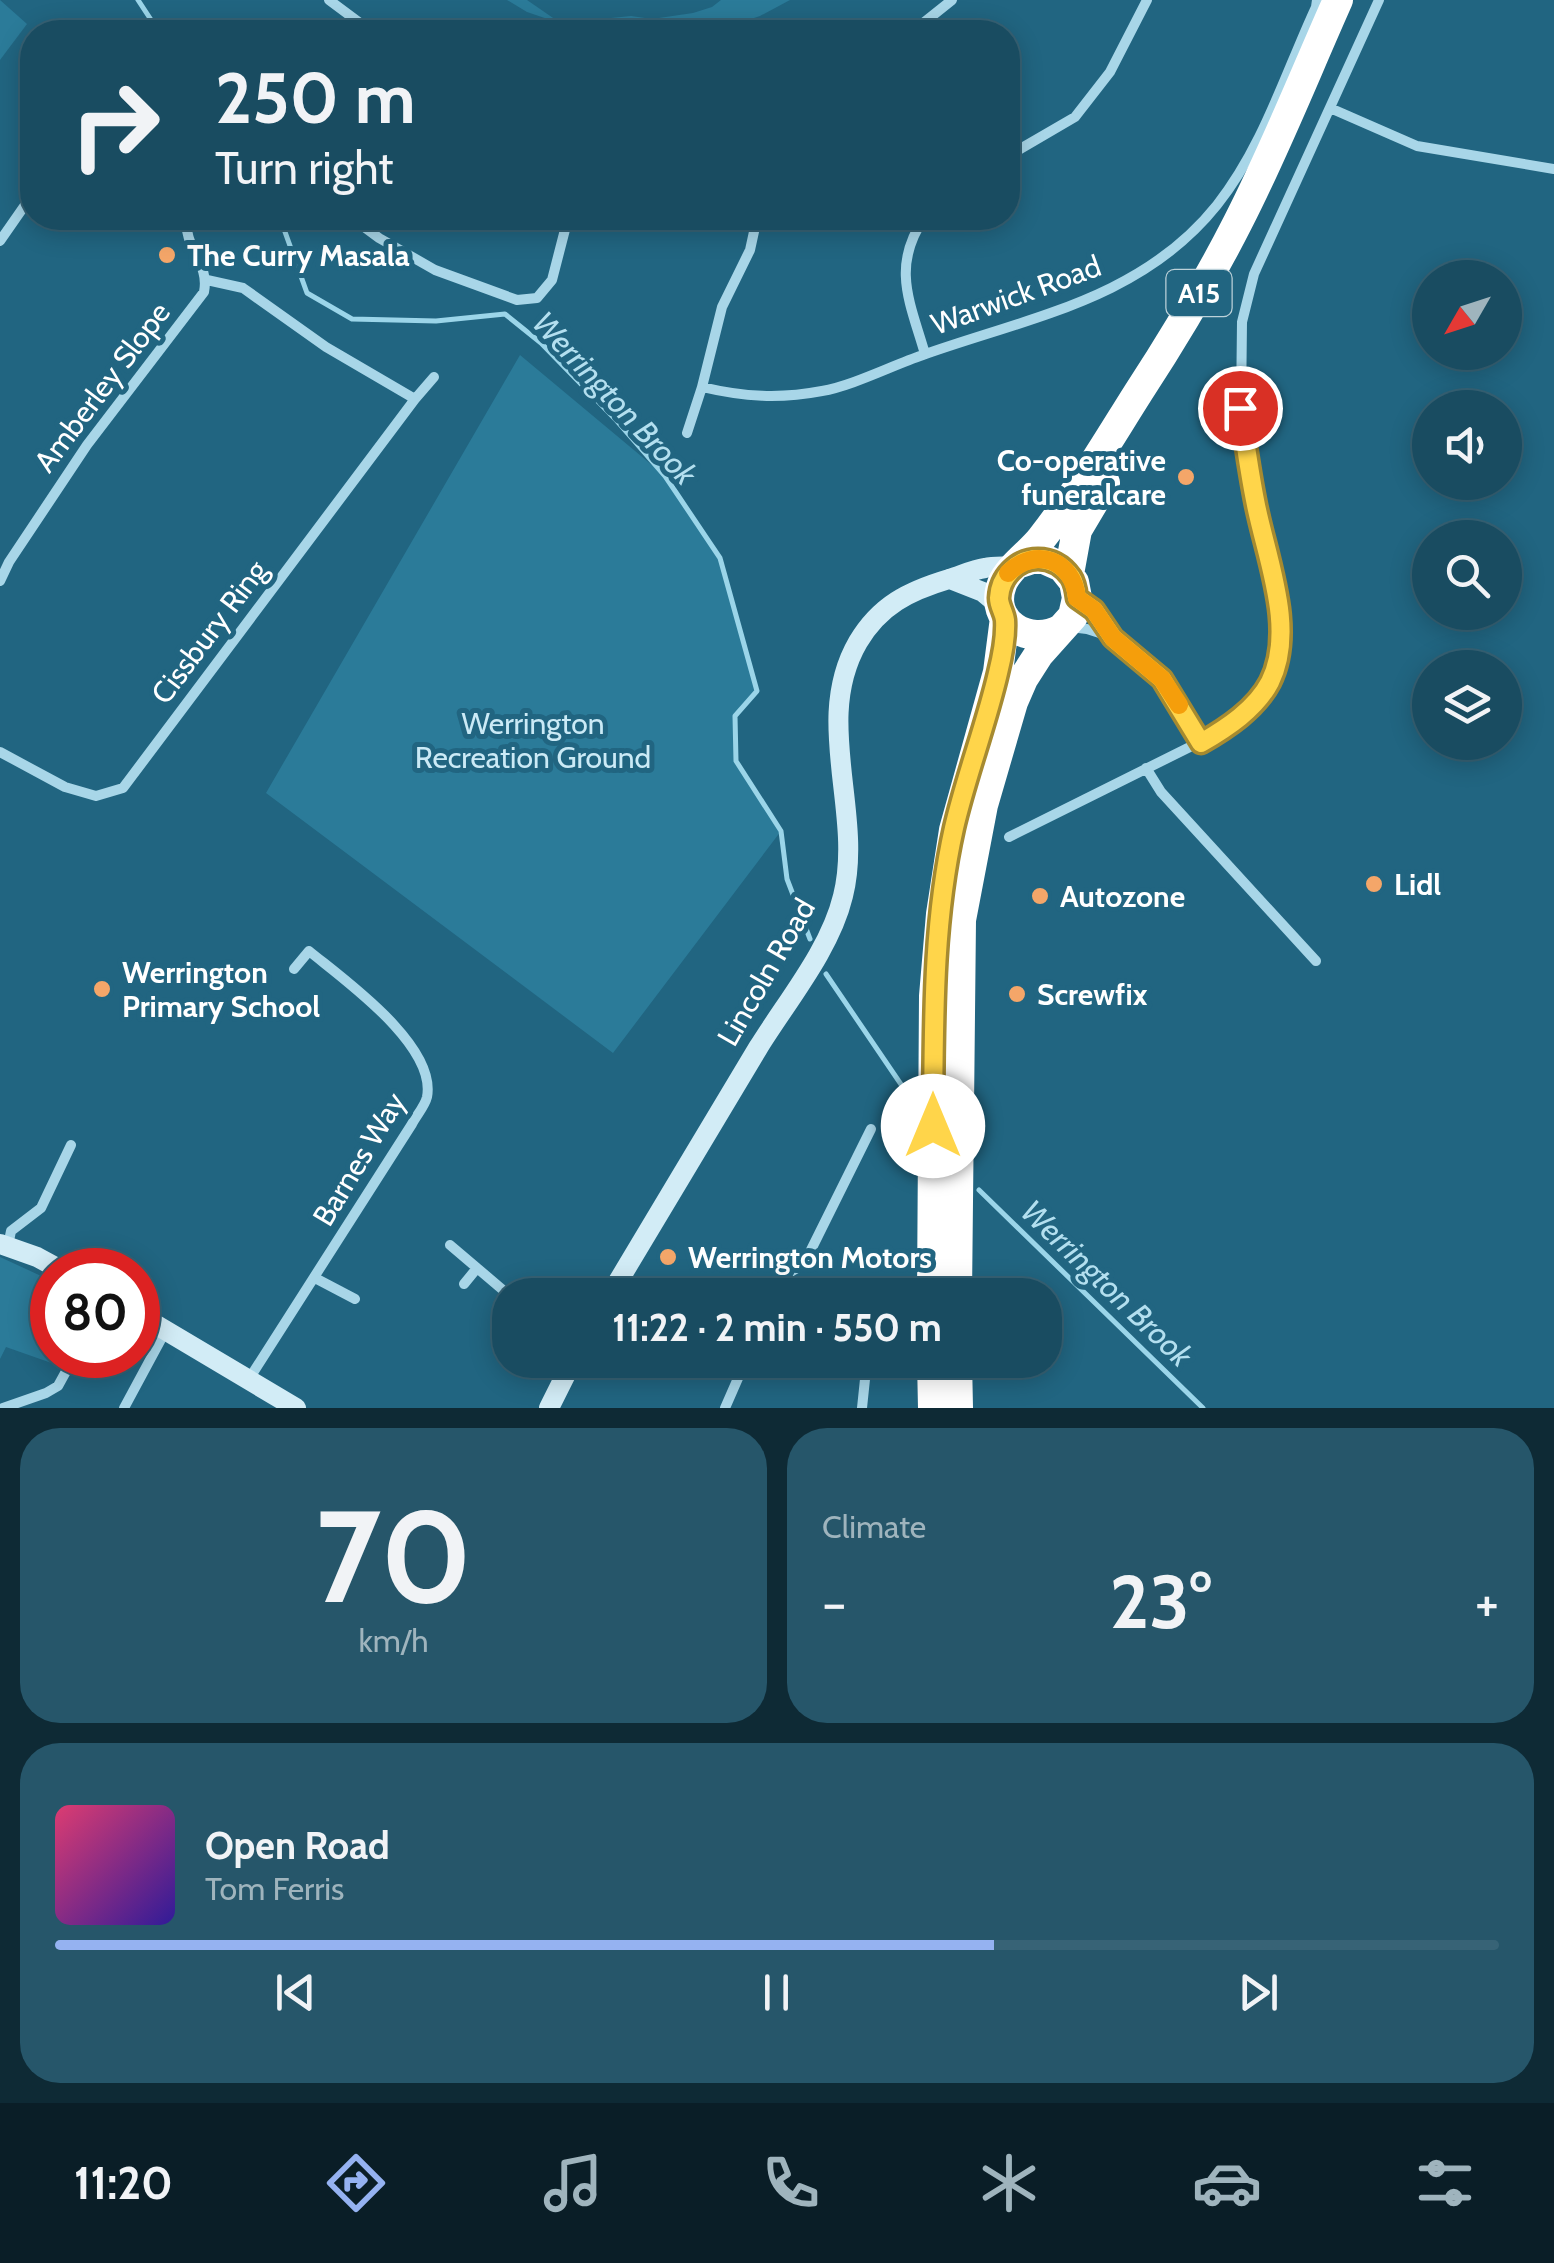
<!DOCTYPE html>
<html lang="en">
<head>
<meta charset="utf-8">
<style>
	:root { --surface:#194c61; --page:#26566a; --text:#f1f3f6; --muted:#9fb4bd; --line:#376376; --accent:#95b2f1 }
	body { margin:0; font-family:Cabin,sans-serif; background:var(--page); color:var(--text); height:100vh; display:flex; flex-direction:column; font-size:38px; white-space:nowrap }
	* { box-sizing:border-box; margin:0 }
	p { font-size:32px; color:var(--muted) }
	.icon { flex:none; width:55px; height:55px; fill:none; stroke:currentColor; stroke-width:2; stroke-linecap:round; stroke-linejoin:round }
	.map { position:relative; height:1408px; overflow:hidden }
	.side { display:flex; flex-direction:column; gap:20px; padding:20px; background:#0e2a35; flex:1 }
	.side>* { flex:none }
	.top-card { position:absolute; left:20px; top:20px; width:1000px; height:210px; border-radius:40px; box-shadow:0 5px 25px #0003,0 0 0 2px var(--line); background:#194c61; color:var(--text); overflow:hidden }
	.needle { width:65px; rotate:231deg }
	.tools { position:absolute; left:1412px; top:260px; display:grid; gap:20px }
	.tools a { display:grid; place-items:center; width:110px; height:110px; border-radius:50%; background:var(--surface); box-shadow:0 5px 25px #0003,0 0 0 2px var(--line); font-size:50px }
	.speed { position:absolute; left:30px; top:1248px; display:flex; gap:20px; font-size:50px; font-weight:700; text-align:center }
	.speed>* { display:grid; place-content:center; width:130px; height:130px; border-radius:50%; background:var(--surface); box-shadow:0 5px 25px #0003,0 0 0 2px var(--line); line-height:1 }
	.speed .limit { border:15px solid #d22; background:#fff; color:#111 }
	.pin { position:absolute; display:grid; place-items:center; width:85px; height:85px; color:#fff; margin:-42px; border:5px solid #fff; border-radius:50%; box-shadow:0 2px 10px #0007 }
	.me { position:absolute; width:110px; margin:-55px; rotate:0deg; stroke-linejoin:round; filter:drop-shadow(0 0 8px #0008) }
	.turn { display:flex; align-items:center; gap:35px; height:210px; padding:0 30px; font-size:45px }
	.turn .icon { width:130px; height:130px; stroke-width:2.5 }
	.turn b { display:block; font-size:70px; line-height:85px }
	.big { font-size:75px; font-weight:700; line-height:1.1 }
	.side .widget { flex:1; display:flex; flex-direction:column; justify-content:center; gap:15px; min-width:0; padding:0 35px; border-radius:40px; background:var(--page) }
	.side .dial { align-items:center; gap:0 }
	.dial b { font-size:130px; line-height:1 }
	.song { display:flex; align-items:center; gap:30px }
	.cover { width:120px; height:120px; border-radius:15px; background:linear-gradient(135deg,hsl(340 70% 55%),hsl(250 70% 35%)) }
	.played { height:10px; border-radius:5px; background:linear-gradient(90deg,var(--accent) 65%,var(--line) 65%) }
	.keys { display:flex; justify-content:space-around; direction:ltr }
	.heat { display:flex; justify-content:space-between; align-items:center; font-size:55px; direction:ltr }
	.side .tiles { flex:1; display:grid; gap:20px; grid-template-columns:1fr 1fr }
	.widget:last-child { grid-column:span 2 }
	.trip { position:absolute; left:492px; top:1278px; width:570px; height:100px; border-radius:40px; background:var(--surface); box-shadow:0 5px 25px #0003,0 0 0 2px var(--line); font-weight:700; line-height:100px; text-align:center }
	.dock { display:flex; height:160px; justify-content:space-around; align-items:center; background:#0a1e27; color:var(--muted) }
	.dock .icon { width:70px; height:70px }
	.dock .selected { color:var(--accent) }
	.dock b { font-size:45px; color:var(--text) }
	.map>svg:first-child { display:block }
	.green { fill:#2b7b99 }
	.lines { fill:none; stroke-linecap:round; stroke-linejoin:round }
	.stream { stroke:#9bd5e9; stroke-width:5 }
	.street { stroke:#a8d6e8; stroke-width:10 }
	.secondary { stroke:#d2ecf6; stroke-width:20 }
	.highway { stroke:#fff; stroke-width:30 }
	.route-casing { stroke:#a68a30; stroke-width:25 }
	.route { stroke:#ffd54a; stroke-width:18 }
	.slow { stroke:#f59e0b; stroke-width:18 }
	.poi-dot { fill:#f4a669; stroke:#216581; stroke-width:4 }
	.labels { text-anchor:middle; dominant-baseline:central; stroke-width:10; stroke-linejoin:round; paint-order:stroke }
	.shield { fill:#216581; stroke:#bcd1d9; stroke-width:2.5 }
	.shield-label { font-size:28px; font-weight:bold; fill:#fff }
	.poi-label { font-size:30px; font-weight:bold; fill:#fff; stroke:#216581; text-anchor:start }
	.street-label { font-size:30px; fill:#fff; stroke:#216581 }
	.park-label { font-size:30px; fill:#cbeaf6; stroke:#216581 }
	.water-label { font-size:32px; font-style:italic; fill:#b3dfef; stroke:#216581 }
</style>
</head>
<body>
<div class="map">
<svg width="1554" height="1408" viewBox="0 0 1554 1408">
	<rect width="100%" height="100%" fill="#216581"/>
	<path class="green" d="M 0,0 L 27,24 L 0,60 Z
		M 507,0 L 527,0 L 556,20 L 593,24 L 611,18 L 631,16 L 652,19 L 693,13 L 712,7 L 721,0 L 790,0 L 760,16 L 711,32 L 586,32 L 527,12 Z
		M 520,355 L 665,476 L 720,558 L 757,691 L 735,716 L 736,761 L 781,831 L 613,1053 L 266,793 Z
		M 0,1257 L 52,1281 L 52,1355 L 66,1355 L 60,1366 L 6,1347 L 0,1359 Z"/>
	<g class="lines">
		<path class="stream" d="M 138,0 L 159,32
			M 280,218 L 307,293 L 352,319 L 436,321 L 505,314 L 541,343 L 617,421 L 665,476 L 720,558 L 757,691 L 735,716 L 736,761 L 781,831 L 787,879 L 810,939
			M 826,974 L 913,1102
			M 979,1190 L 1203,1408"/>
		<path class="street" d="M 329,0 L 372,32
			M 912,32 L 952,0
			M 1330,108 L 1417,146 L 1554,169
			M 1008,156 L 1075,117 L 1110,72 L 1147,0
			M 352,218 L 379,238 L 435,270 L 517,300 L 537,298 L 552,280 L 568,218
			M 924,218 C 891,267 910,302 925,354
			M 0,241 L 32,195
			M 207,280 L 243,288 L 326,347 L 415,399
			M 702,387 C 744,397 780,399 822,391 C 852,386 893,365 923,355 C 1030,317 1142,299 1217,205 C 1263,147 1285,74 1316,7 L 1317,0
			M 687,433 L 702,387 L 722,307 L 750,250 L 757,218
			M 0,581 L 9,562 L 87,445 L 204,292 C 210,262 183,248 187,218
			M 1082,602 L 1094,610 L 1113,637 L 1162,679 L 1187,716 L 1201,743
			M 1070,627 L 1087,629 L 1112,637
			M 0,752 L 65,787 L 96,796 L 123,788 L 415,399 L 434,377
			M 1146,768 L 1161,792 L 1316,961
			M 1009,837 L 1222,731 L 1255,703 L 1271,681 L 1279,651 L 1280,618 L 1255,503 L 1241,408 L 1242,322 L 1254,274 L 1379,0
			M 450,1245 L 510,1296
			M 8,1246 L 11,1231 L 41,1208 L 71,1145
			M 315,1278 L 355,1299
			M 464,1284 L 477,1268
			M 775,1295 L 782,1277 L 804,1264 L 871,1129
			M 842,1370 L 866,1372
			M 249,1379 L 412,1124 C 416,1116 425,1106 427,1097 C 437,1045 343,979 309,951 L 294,969
			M 3,1408 L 46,1393 L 58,1386 L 75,1355
			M 124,1408 L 165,1332
			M 725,1408 L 746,1360
			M 862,1408 L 867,1360"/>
		<path class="secondary" d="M 950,579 L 983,592 L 1001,607
			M 0,1244 L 37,1257 L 61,1270
			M 610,1295 C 660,1213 708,1130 758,1048 C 787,1001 830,950 843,896 C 864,813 812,721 858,642 C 880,605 909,591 949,579 C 960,576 972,570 985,568 C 994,566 1005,567 1015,566
			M 138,1314 L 296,1408
			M 549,1408 L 573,1360"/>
		<path class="highway" d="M 1069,574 L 1077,530 L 1105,483
			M 1061,629 C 1029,647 988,622 1002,584 C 1008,568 1030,553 1041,539 C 1077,493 1107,442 1138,393 C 1174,338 1208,281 1238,222 C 1275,150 1305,74 1338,0
			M 932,1295 L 934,996 L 941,914 L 954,830 L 998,672 L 1005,618
			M 957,1295 L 961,920 L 983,805 L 1013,702 L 1023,679 L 1039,654 L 1073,616 L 1077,598 L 1074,582 L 1062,567 L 1044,559 L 1032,559 L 1020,563
			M 932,1360 L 933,1408
			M 957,1360 L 958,1408"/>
	</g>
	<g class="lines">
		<g class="route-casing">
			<path id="route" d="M 933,1126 C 934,1026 932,926 954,828 C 966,776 986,725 998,673 C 1002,657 1006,636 1005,620 C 1004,612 999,606 999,598 C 1000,577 1017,559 1038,559 C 1052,559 1063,566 1071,577 C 1075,583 1076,590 1077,598 L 1094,610 L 1113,638 L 1162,679 L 1201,743 C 1227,728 1256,709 1270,682 C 1297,628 1265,555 1255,500 C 1249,470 1245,439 1240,408"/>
		</g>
		<use href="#route" class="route"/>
		<path class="slow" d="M 1008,573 C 1036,546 1073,560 1077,598 L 1094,610 L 1113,638 L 1162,679 L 1179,705"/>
	</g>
	<g class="poi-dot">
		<circle cx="167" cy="255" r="10"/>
		<circle cx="1186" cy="477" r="10"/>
		<circle cx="1374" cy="884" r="10"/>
		<circle cx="1040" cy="896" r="10"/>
		<circle cx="102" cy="989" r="10"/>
		<circle cx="1017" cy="994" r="10"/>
		<circle cx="668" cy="1257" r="10"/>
	</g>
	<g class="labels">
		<rect class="shield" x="1166.5" y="270" width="65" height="46" rx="8"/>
		<g class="shield-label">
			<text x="1199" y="293">A15</text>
		</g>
		<g class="poi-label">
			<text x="187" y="255">The Curry Masala</text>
			<text x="1166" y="460" text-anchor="end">Co-operative<tspan x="1166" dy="34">funeralcare</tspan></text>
			<text x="1394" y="884">Lidl</text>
			<text x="1060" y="896">Autozone</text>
			<text x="122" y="972">Werrington<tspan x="122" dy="34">Primary School</tspan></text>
			<text x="1037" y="994">Screwfix</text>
			<text x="688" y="1257">Werrington Motors</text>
		</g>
		<g class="street-label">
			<text transform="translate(1016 295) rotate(-20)">Warwick Road</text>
			<text transform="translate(102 387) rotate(-53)">Amberley Slope</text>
			<text transform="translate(209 632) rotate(-53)">Cissbury Ring</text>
			<text transform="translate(766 972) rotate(-60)">Lincoln Road</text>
			<text transform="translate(359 1159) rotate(-59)">Barnes Way</text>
		</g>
		<g class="park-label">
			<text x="533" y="723">Werrington<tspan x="533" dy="34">Recreation Ground</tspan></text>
		</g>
		<g class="water-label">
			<text transform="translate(615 398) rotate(47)">Werrington Brook</text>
			<text transform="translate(1107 1283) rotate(44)">Werrington Brook</text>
		</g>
	</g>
</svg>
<div class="tools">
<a><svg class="needle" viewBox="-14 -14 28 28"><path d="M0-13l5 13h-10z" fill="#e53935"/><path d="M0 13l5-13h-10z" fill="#9fb4bd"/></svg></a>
<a><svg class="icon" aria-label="sound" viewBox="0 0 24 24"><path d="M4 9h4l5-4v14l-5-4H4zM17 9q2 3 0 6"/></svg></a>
<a><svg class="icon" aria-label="search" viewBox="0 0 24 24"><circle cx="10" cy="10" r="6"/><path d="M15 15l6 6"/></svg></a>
<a><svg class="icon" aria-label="layers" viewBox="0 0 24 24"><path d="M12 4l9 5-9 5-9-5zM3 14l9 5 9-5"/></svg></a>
</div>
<div class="speed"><div class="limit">80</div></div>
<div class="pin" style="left:1240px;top:408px;background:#d93025"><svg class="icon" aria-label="arrive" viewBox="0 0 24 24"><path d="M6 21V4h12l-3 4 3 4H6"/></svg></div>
<svg class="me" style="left:933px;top:1126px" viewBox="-20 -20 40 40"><circle r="19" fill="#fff"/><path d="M0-13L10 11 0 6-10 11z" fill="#ffd54a"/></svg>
<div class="trip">11:22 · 2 min · 550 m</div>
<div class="top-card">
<div class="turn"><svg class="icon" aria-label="right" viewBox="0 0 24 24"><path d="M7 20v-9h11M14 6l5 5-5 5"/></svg><div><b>250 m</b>Turn right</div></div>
</div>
</div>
<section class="side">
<div class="tiles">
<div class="widget dial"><b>70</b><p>km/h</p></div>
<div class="widget"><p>Climate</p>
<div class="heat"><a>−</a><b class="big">23°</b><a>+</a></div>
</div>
<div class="widget">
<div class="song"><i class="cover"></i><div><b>Open Road</b><p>Tom Ferris</p></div></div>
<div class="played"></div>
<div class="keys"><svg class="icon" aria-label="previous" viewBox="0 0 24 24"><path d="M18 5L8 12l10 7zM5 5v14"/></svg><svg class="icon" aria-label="pause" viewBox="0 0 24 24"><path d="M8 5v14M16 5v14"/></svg><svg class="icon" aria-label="next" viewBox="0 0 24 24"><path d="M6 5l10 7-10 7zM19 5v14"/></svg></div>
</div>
</div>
</section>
<nav class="dock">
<b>11:20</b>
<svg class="icon selected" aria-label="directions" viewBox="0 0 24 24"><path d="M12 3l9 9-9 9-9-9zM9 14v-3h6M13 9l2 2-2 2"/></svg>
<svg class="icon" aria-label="music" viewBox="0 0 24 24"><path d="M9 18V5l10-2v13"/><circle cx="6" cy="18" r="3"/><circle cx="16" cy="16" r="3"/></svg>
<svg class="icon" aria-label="phone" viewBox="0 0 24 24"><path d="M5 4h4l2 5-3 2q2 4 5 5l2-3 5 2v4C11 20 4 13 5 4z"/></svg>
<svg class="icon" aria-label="climate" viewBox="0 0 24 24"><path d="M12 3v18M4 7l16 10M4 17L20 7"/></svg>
<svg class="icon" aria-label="car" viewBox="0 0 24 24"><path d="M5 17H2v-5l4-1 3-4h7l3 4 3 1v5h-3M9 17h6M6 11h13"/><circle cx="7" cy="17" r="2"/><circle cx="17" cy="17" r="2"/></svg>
<svg class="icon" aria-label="filters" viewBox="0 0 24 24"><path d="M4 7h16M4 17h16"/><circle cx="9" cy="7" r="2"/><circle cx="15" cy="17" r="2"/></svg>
</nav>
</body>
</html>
